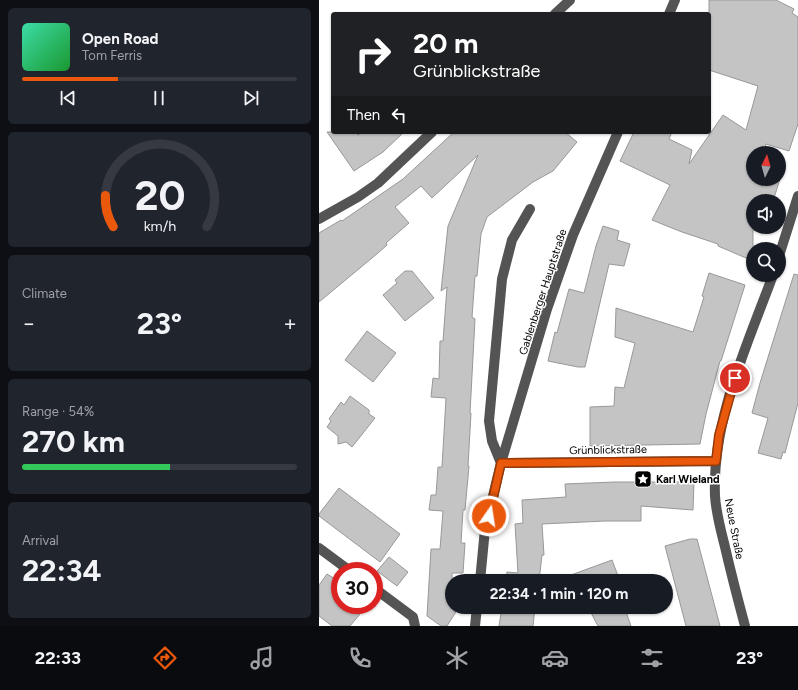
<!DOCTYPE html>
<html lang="en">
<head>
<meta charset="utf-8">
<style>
	:root { --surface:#171b24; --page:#20242c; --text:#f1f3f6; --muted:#9ea1a6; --line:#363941; --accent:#ea580c }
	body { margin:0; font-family:Figtree,sans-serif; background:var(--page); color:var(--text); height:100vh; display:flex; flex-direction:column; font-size:15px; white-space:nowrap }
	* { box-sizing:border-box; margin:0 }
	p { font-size:13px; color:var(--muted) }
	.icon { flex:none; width:22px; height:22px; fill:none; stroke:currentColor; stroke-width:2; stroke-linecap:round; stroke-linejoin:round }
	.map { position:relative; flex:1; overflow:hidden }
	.drawer { display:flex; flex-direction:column; gap:8px; padding:8px; background:#0d0f14; width:319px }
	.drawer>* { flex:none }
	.banner { position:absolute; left:12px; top:12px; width:380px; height:122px; border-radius:4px; box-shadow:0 1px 3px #0004; background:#202124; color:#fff; overflow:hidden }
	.needle { width:26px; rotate:5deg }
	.tools { position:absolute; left:427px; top:146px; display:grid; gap:8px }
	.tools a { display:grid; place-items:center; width:40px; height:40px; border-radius:50%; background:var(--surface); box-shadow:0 1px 3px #0004; font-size:20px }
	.speed { position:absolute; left:12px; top:562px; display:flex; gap:8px; font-size:20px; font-weight:700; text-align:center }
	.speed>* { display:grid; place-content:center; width:52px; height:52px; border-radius:50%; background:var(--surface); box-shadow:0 1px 3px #0004; line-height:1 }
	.speed .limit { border:6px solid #d22; background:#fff; color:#111 }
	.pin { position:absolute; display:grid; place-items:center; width:34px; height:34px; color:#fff; margin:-17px; border:2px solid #fff; border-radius:50%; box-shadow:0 1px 4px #0007 }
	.me { position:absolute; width:44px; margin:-22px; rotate:13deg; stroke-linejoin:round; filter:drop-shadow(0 0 3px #0008) }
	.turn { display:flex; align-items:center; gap:14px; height:84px; padding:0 16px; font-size:18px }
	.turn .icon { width:52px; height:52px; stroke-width:2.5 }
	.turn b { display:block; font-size:28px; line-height:34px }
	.then { display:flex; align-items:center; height:38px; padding:0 16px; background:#0003; gap:8px; font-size:15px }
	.big { font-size:30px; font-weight:700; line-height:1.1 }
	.drawer .widget { flex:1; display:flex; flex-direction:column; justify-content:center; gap:6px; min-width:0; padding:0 14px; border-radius:6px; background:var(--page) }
	.drawer .dial { align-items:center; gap:0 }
	.dial svg { height:104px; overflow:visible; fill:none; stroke:var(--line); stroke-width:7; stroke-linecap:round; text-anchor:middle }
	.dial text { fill:var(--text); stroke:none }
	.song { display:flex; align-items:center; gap:12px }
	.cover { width:48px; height:48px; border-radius:6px; background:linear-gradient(135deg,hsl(160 70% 55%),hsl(130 70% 35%)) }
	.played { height:4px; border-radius:2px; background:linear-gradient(90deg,var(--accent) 35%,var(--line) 35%) }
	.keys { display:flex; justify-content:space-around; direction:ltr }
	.heat { display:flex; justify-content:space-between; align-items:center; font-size:22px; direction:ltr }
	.charge { height:6px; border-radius:3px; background:linear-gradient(90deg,#34c759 54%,var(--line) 0) }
	.trip { position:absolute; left:126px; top:574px; width:228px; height:40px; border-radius:20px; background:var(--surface); box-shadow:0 1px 3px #0004; font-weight:700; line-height:40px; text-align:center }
	.tab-bar { display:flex; height:64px; justify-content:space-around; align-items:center; background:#090b0e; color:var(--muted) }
	.tab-bar .icon { width:28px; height:28px }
	.tab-bar .current { color:var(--accent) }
	.tab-bar b { font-size:18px; color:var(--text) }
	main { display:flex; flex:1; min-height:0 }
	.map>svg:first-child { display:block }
	.building { fill:#c4c4c4; stroke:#989898 }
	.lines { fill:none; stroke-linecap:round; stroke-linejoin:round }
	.minor { stroke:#545454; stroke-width:10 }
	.route-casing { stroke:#983908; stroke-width:10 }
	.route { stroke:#ea580c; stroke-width:7 }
	.labels { text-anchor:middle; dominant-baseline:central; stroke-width:3; stroke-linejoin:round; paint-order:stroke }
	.street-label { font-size:11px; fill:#000; stroke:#fff }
	.poi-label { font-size:11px; font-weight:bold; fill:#000; stroke:#fff; text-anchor:start }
</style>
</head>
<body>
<main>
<section class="drawer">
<div class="widget">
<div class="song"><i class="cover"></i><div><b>Open Road</b><p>Tom Ferris</p></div></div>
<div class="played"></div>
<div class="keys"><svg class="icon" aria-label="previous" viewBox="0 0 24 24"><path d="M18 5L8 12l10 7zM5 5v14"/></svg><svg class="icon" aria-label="pause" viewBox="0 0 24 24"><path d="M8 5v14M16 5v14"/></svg><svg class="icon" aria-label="next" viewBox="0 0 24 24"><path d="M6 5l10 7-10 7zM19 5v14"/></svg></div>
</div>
<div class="widget dial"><svg viewBox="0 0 100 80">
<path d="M14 69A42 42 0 1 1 86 69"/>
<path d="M14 69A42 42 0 0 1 8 45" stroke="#ea580c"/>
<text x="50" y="56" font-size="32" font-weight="700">20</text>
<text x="50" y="72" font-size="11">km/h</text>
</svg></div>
<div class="widget"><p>Climate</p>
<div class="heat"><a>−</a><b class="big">23°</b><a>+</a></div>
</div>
<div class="widget"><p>Range · 54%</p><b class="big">270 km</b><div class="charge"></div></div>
<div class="widget"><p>Arrival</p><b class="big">22:34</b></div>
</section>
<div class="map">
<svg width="479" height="626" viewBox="0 0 479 626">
	<rect width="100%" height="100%" fill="#fff"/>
	<path class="building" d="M 390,0 L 457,0 L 475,9 L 473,13 L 479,17 L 479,124 L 470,151 L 447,144 L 444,153 L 434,153 L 434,179 L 461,179 L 454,201 L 434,201 L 434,227 L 446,227 L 444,233 L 434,230 L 434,261 L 399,246 L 399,244 L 363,232 L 333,220 L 351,185 L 301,161 L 315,132 L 353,132 L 350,139 L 373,150 L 370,164 L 404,115 L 427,130 L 439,86 L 390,70 Z
		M 8,132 L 36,132 L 39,135 L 44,132 L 85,132 L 64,152 L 35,171 Z
		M 135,132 L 246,132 L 258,142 L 234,171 L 214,182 L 168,217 L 162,234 L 158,276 L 156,276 L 153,317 L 156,319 L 151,413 L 152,413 L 149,466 L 150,466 L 146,510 L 144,510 L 142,543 L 146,543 L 144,573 L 133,573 L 133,607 L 140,607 L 128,626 L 122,626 L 108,616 L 112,549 L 121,549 L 124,511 L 110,510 L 112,495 L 117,495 L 119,467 L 123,467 L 127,398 L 112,397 L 114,378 L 120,379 L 121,341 L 124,341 L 128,287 L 122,291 L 129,226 L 159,155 L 113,198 L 102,186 L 76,207 L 90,223 L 67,243 L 68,245 L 59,253 L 0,302 L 0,233 L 22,220 L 23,221 L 84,179 Z
		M 284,226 L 300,231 L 298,240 L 311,244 L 305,266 L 290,264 L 266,367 L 259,367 L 229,361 L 236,332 L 238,333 L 250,289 L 265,293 L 277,246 Z
		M 86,271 L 93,271 L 115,298 L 86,321 L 64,295 L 78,283 L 76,280 Z
		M 390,273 L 426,285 L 402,361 L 401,361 L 387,414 L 381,444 L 271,446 L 271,407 L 295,406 L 296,387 L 305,388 L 316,343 L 296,337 L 297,308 L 374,332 L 385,297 L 383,296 Z
		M 475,274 L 479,275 L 479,403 L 466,453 L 464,452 L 462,459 L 439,453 L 449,418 L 433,413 L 441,383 Z
		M 48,331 L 77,353 L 54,382 L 26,360 Z
		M 31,396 L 50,410 L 50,414 L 56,418 L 33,447 L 27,442 L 19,444 L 19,436 L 8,427 L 12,421 L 10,419 L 22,402 L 25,405 Z
		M 295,482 L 375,482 L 374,510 L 322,506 L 322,521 L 286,521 L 223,524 L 225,555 L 223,555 L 220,581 L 186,581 L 188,572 L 199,573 L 196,524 L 204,523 L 203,500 L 247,497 L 246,484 Z
		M 20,488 L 81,534 L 61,562 L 0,516 L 0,514 Z
		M 371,539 L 378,539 L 401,626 L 367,626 L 346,546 Z
		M 70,557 L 89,572 L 78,586 L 58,571 Z
		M 293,560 L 301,581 L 242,581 L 241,579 Z
		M 8,574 L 21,582 L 21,605 L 30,605 L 41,614 L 31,626 L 13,626 L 0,616 L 0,585 Z
		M 183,607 L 216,607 L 214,626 L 180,626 Z
		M 269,607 L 308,607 L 309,611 L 307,612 L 312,626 L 279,626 Z"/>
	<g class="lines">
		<path class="minor" d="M 236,14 L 251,0
			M 350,14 L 356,0
			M 211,209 L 193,240 L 183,279 L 170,421 L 173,441 L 182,463 L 397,461
			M 0,219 L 39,197 L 59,183 L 113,132
			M 460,256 L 479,196
			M 0,548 L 31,571
			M 161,581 L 166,529 L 182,463 L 228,309 L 254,235 L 299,132
			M 55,588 L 94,617 L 96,626
			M 156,626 L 158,607
			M 426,626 C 419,600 412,573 406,547 C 402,531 397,513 396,496 C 393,419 428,346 454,275"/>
	</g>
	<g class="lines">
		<g class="route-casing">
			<path id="route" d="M 170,516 L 182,463 L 397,461 L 400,435 L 416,378"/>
		</g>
		<use href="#route" class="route"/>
	</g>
	<defs>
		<g id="sight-square" transform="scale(0.9)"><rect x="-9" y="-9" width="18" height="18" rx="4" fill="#000" stroke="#fff"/><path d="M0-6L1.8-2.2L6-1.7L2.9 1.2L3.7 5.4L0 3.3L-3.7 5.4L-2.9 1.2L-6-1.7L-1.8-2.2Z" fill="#fff"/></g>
	</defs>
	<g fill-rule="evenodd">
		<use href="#sight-square" x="324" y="479"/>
	</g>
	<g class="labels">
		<g class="street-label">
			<text transform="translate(224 292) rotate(-72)">Gablenberger Hauptstraße</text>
			<text transform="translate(289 450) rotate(-1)">Grünblickstraße</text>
			<text transform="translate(415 529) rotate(79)">Neue Straße</text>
		</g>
		<g class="poi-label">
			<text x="337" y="479">Karl Wieland</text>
		</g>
	</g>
</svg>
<div class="tools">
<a><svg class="needle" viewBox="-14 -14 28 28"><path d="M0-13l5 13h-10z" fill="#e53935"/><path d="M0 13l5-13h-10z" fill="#9ea1a6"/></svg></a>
<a><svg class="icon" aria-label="sound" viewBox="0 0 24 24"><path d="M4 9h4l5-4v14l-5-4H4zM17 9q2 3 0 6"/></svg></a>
<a><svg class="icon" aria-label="search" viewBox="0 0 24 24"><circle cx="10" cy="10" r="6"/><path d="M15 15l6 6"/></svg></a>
</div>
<div class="speed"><div class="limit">30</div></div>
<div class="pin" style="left:416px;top:378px;background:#d93025"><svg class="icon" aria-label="arrive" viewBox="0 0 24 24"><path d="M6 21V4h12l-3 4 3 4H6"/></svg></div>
<svg class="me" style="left:170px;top:516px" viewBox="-20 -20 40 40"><circle r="17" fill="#ea580c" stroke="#fff" stroke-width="3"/><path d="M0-11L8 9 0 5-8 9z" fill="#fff"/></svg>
<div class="trip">22:34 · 1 min · 120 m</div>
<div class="banner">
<div class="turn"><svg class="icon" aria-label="right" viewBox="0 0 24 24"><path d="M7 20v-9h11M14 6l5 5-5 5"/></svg><div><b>20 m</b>Grünblickstraße</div></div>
<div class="then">Then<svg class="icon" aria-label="left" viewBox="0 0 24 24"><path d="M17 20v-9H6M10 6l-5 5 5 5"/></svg></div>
</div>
</div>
</main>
<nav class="tab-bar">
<b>22:33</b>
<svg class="icon current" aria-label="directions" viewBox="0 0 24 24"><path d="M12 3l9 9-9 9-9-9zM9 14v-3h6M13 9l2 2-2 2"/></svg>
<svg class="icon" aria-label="music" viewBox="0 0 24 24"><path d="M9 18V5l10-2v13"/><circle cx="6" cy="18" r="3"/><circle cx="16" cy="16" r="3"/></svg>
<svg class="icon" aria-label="phone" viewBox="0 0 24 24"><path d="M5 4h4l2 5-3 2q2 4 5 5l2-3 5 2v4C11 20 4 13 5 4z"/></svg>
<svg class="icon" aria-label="climate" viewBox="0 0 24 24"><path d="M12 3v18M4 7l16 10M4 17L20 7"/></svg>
<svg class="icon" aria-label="car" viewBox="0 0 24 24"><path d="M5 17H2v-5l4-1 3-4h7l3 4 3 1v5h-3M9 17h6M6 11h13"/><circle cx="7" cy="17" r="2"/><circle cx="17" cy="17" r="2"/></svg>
<svg class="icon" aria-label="filters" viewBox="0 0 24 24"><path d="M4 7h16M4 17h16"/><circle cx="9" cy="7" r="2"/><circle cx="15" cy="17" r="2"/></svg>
<b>23°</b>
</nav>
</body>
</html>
